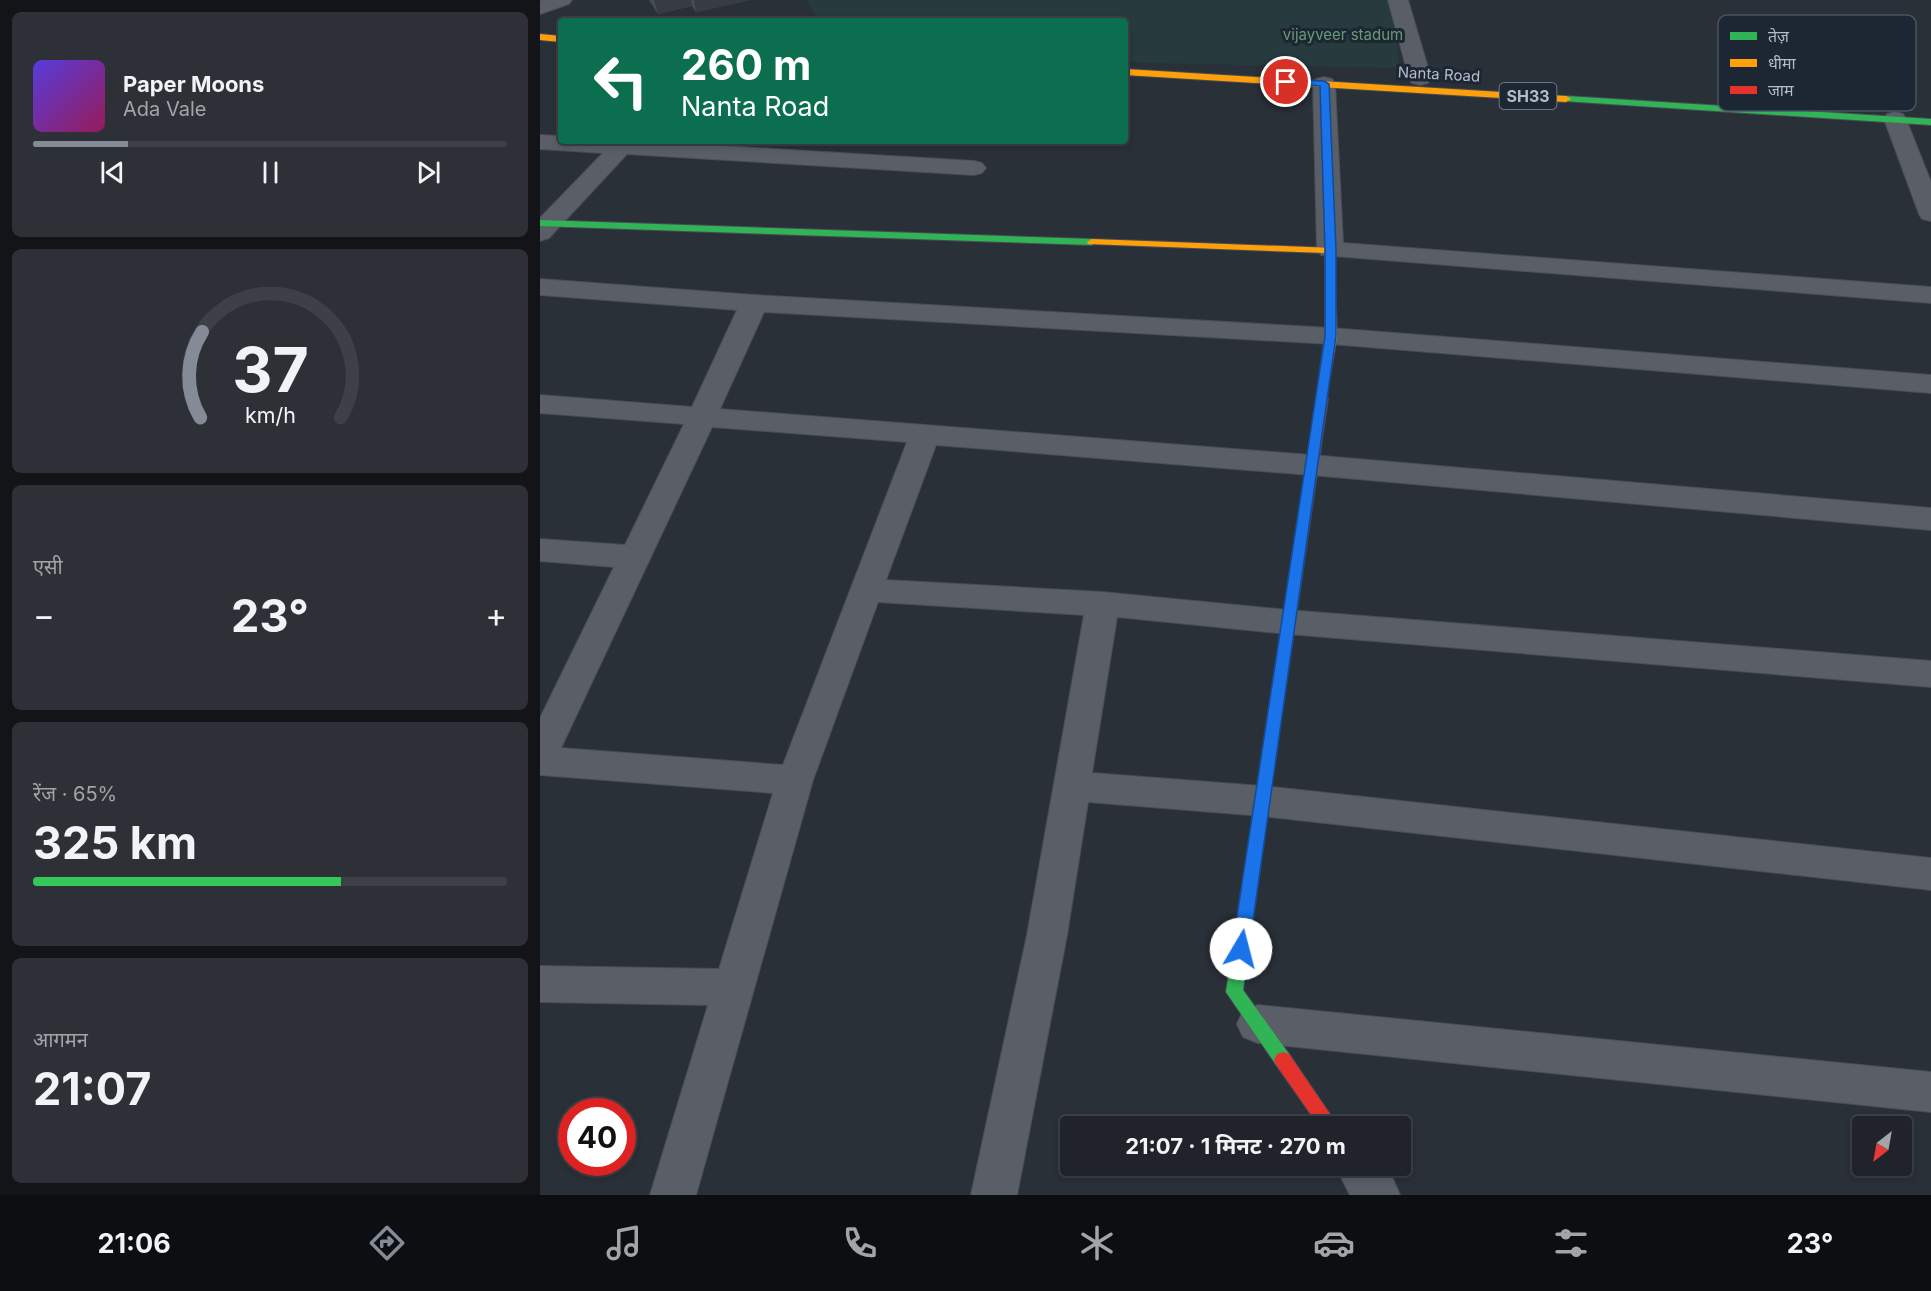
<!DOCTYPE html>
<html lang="hi">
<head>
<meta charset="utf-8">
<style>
	:root { --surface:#20242a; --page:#2d3036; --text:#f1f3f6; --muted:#a2a4a8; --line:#3d4147; --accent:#848b96 }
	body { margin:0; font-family:Inter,"Noto Sans Devanagari",sans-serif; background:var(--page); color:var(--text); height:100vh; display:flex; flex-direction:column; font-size:22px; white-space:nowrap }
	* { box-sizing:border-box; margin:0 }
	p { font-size:20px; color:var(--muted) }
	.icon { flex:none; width:33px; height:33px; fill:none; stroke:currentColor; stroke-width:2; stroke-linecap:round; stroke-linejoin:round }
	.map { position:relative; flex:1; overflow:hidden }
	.details { display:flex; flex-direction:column; gap:12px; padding:12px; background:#121417; width:540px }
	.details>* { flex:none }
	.top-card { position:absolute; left:18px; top:18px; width:570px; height:126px; border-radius:6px; box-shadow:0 3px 9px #0003,0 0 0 2px var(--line); background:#0b6e4f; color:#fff; overflow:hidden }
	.needle { width:39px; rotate:211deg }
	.tools { position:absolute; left:1312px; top:1116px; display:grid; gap:12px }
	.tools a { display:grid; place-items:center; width:60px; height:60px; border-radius:6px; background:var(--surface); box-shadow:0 3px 9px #0003,0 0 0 2px var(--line); font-size:30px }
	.speed { position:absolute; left:18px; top:1098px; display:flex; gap:12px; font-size:30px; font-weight:700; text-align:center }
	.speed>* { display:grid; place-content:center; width:78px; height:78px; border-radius:50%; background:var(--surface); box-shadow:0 3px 9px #0003,0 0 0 2px var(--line); line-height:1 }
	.speed .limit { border:9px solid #d22; background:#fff; color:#111 }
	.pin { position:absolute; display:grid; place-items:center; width:51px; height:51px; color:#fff; margin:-26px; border:3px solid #fff; border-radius:50%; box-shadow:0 2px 6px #0007 }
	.me { position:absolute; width:66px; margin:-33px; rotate:8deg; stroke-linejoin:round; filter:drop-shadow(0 0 4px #0008) }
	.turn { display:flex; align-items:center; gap:21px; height:126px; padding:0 24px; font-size:27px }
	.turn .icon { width:78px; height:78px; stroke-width:2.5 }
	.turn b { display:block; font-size:42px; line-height:51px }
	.big { font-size:45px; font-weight:700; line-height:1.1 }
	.details .tile { flex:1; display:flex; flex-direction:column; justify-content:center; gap:9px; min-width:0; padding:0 21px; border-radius:9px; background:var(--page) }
	.details .dial { align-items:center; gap:0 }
	.dial svg { height:156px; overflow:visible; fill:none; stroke:var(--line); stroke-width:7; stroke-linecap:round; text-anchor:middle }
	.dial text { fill:var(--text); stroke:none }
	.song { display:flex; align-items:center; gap:18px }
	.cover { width:72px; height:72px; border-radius:9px; background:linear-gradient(135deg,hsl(250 70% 55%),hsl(330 70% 35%)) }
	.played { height:6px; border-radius:3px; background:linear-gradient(90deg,var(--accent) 20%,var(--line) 20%) }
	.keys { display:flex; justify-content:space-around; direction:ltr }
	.heat { display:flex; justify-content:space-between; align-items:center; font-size:33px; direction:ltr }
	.charge { height:9px; border-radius:4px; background:linear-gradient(90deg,#34c759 65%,var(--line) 0) }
	.trip { position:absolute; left:520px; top:1116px; width:351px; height:60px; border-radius:6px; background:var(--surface); box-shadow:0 3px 9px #0003,0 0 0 2px var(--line); font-weight:700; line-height:60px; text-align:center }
	.menu { display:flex; height:96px; justify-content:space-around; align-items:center; background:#0d0e11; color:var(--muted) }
	.menu .icon { width:42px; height:42px }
	.menu .current { color:var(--accent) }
	.menu b { font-size:27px; color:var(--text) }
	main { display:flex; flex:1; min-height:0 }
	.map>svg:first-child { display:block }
	.green { fill:#273a3e }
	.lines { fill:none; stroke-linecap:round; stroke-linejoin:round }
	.street-casing { stroke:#484c55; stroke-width:2 }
	.fast-casing { stroke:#484c55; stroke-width:2 }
	.slow-casing { stroke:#484c55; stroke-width:2 }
	.jam-casing { stroke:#484c55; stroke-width:2 }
	.street { fill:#5a5e66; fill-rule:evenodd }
	.fast { fill:#30b455; fill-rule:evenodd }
	.slow { fill:#ff9f0a; fill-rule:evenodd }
	.jam { fill:#e5322d; fill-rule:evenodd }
	.wall { fill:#474c55 }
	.shaded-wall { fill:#373c44 }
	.route { fill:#1a73e8; stroke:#114b97; stroke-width:1.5 }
	.labels { text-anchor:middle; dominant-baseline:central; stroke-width:6; stroke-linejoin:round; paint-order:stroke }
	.far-park-label { font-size:15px; fill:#6b9a76; stroke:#1d2633 }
	.far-street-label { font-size:15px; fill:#b4bcc9; stroke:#1d2633 }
	.shield { fill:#1d2633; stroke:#878f9c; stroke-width:1.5 }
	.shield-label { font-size:16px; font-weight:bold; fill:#b4bcc9 }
	.key { fill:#1d2633; stroke:#4a5360; stroke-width:1.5 }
	.key-label { font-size:16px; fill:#b4bcc9 }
</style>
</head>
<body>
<main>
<section class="details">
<div class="tile">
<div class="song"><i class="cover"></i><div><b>Paper Moons</b><p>Ada Vale</p></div></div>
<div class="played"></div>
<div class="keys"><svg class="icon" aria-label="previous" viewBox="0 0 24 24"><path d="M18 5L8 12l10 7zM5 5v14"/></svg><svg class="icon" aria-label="pause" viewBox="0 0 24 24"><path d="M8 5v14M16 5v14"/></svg><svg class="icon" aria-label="next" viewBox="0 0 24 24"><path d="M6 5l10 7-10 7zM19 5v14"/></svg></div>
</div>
<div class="tile dial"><svg viewBox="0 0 100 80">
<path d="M14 69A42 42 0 1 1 86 69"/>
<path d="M14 69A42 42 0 0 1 15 25" stroke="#848b96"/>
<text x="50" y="56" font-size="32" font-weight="700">37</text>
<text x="50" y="72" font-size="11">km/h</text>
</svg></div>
<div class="tile"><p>एसी</p>
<div class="heat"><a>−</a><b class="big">23°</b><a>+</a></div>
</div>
<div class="tile"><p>रेंज · 65%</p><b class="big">325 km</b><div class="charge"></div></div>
<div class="tile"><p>आगमन</p><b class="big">21:07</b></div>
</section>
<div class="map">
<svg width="1391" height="1195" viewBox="0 0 1391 1195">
	<rect width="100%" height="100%" fill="#2a3038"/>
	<path class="green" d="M 266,0 L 851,0 L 860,68 L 604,63 L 585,60 L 585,21 L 280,21 Z"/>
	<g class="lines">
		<g class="street-casing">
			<path id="street" d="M 3,0 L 32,0 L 29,4 L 0,14 L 0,1 Z
				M 848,0 L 868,0 L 891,78 L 888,83 L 880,85 L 872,83 L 869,78 Z
				M 784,77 L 792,79 L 795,84 L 803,243 L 1391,287 L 1391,303 L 781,255 L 777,250 L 773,84 L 776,79 Z
				M 1355,112 L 1363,114 L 1366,119 L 1391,182 L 1391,221 L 1382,219 L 1379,214 L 1344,119 L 1347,114 Z
				M 0,135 L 21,136 L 21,141 L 101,141 L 434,161 L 442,163 L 446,168 L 442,173 L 434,175 L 87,154 L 9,238 L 0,241 L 0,218 L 63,153 L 0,149 Z
				M 0,279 L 214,295 L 791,328 L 1391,375 L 1391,393 L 791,344 L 224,312 L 180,409 L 771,455 L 1391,508 L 1391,530 L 771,475 L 396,445 L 346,580 L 562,592 L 748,610 L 1391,661 L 1391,687 L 748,634 L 577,617 L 552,773 L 722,786 L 1391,858 L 1391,890 L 722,816 L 548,802 L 527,935 L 477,1195 L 431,1195 L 487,935 L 544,615 L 338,602 L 273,780 L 156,1195 L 110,1195 L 168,1005 L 0,1002 L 0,966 L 179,969 L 233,793 L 0,775 L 0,718 L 74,567 L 0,561 L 0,539 L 85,545 L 144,424 L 0,413 L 0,395 L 152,407 L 197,310 L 0,295 ZM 172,427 L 367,442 L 243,765 L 21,748 Z
				M 718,1005 L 1391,1072 L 1391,1112 L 718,1043 L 703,1037 L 697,1024 L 703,1011 Z
				M 795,1166 L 843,1166 L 853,1179 L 860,1195 L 810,1195 Z"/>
		</g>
		<g class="fast-casing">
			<path id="fast" d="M 1026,96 L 1391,119 L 1391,125 L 1023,101 L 1023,97 Z
				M 0,220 L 552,239 L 557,242 L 552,245 L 0,226 Z
				M 734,714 L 739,716 L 741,720 L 703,990 L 749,1054 L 752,1060 L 749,1066 L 743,1068 L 737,1066 L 686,992 L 727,720 L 729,716 Z"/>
		</g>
		<g class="slow-casing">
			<path id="slow" d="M 0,34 L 21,36 L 21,42 L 0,40 Z
				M 585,69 L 1026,96 L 1031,99 L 1026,102 L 585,75 Z
				M 552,239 L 794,248 L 797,336 L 786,401 L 778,401 L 776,398 L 785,336 L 785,253 L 548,244 L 547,242 Z"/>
		</g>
		<g class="jam-casing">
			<path id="jam" d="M 782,394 L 788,398 L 741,720 L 739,724 L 729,724 L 727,720 L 776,398 Z
				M 743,1052 L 749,1054 L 798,1126 L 779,1126 L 737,1066 L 734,1060 L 737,1054 Z"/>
		</g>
		<use href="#street" class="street"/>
		<use href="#fast" class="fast"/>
		<use href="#slow" class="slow"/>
		<use href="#jam" class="jam"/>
	</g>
	<path class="wall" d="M 109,0 L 210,0 L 156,12 L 152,6 L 118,14 Z"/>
	<path class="shaded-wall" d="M 114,0 L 151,0 L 152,6 L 118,14 Z
		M 154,0 L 210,0 L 156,12 Z"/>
	<path class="route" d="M 746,79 L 784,81 L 789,84 L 796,250 L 796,336 L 709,949 L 707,954 L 701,956 L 695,954 L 692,949 L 785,336 L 785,250 L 780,86 L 743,84 L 741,82 Z"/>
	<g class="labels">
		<g class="far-park-label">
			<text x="803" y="34">vijayveer stadum</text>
		</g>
		<g class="far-street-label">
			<text transform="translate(899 74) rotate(3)">Nanta Road</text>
		</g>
		<rect class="shield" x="959.5" y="83" width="57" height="26" rx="4.5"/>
		<g class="shield-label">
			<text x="988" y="96">SH33</text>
		</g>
	</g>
	<rect x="1178" y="15" width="198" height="96" rx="9" class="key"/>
	<rect x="1190" y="32" width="27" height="8" fill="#30b455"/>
	<rect x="1190" y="59" width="27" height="8" fill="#ff9f0a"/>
	<rect x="1190" y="86" width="27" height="8" fill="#e5322d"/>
	<g class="key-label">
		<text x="1228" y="42">तेज़</text>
		<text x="1228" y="69">धीमा</text>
		<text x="1228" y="96">जाम</text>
	</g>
</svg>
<div class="tools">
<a><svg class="needle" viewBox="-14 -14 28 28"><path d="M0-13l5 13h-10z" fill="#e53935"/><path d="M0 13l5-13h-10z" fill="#a2a4a8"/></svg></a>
</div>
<div class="speed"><div class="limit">40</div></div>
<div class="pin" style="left:746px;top:82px;background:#d93025"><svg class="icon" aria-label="arrive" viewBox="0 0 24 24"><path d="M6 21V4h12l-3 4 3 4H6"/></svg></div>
<svg class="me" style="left:701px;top:949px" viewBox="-20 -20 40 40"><circle r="19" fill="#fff"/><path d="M0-13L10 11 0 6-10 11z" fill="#1a73e8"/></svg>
<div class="trip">21:07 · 1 मिनट · 270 m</div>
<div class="top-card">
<div class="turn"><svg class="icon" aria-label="left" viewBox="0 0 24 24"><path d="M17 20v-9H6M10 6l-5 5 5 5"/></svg><div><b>260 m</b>Nanta Road</div></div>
</div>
</div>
</main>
<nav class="menu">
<b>21:06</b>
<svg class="icon current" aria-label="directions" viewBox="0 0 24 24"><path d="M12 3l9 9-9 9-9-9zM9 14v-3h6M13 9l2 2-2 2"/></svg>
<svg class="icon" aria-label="music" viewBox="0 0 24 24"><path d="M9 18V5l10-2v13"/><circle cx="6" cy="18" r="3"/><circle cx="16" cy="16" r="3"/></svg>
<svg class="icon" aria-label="phone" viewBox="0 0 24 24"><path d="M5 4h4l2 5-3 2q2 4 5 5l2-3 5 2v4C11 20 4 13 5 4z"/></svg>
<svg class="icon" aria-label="climate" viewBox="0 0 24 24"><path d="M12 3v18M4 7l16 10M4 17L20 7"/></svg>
<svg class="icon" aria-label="car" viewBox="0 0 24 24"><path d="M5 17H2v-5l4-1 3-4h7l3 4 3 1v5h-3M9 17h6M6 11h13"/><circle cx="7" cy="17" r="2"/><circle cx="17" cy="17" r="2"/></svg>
<svg class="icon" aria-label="filters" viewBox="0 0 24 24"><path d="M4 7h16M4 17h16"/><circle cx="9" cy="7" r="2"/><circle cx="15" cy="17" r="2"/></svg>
<b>23°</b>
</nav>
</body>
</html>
